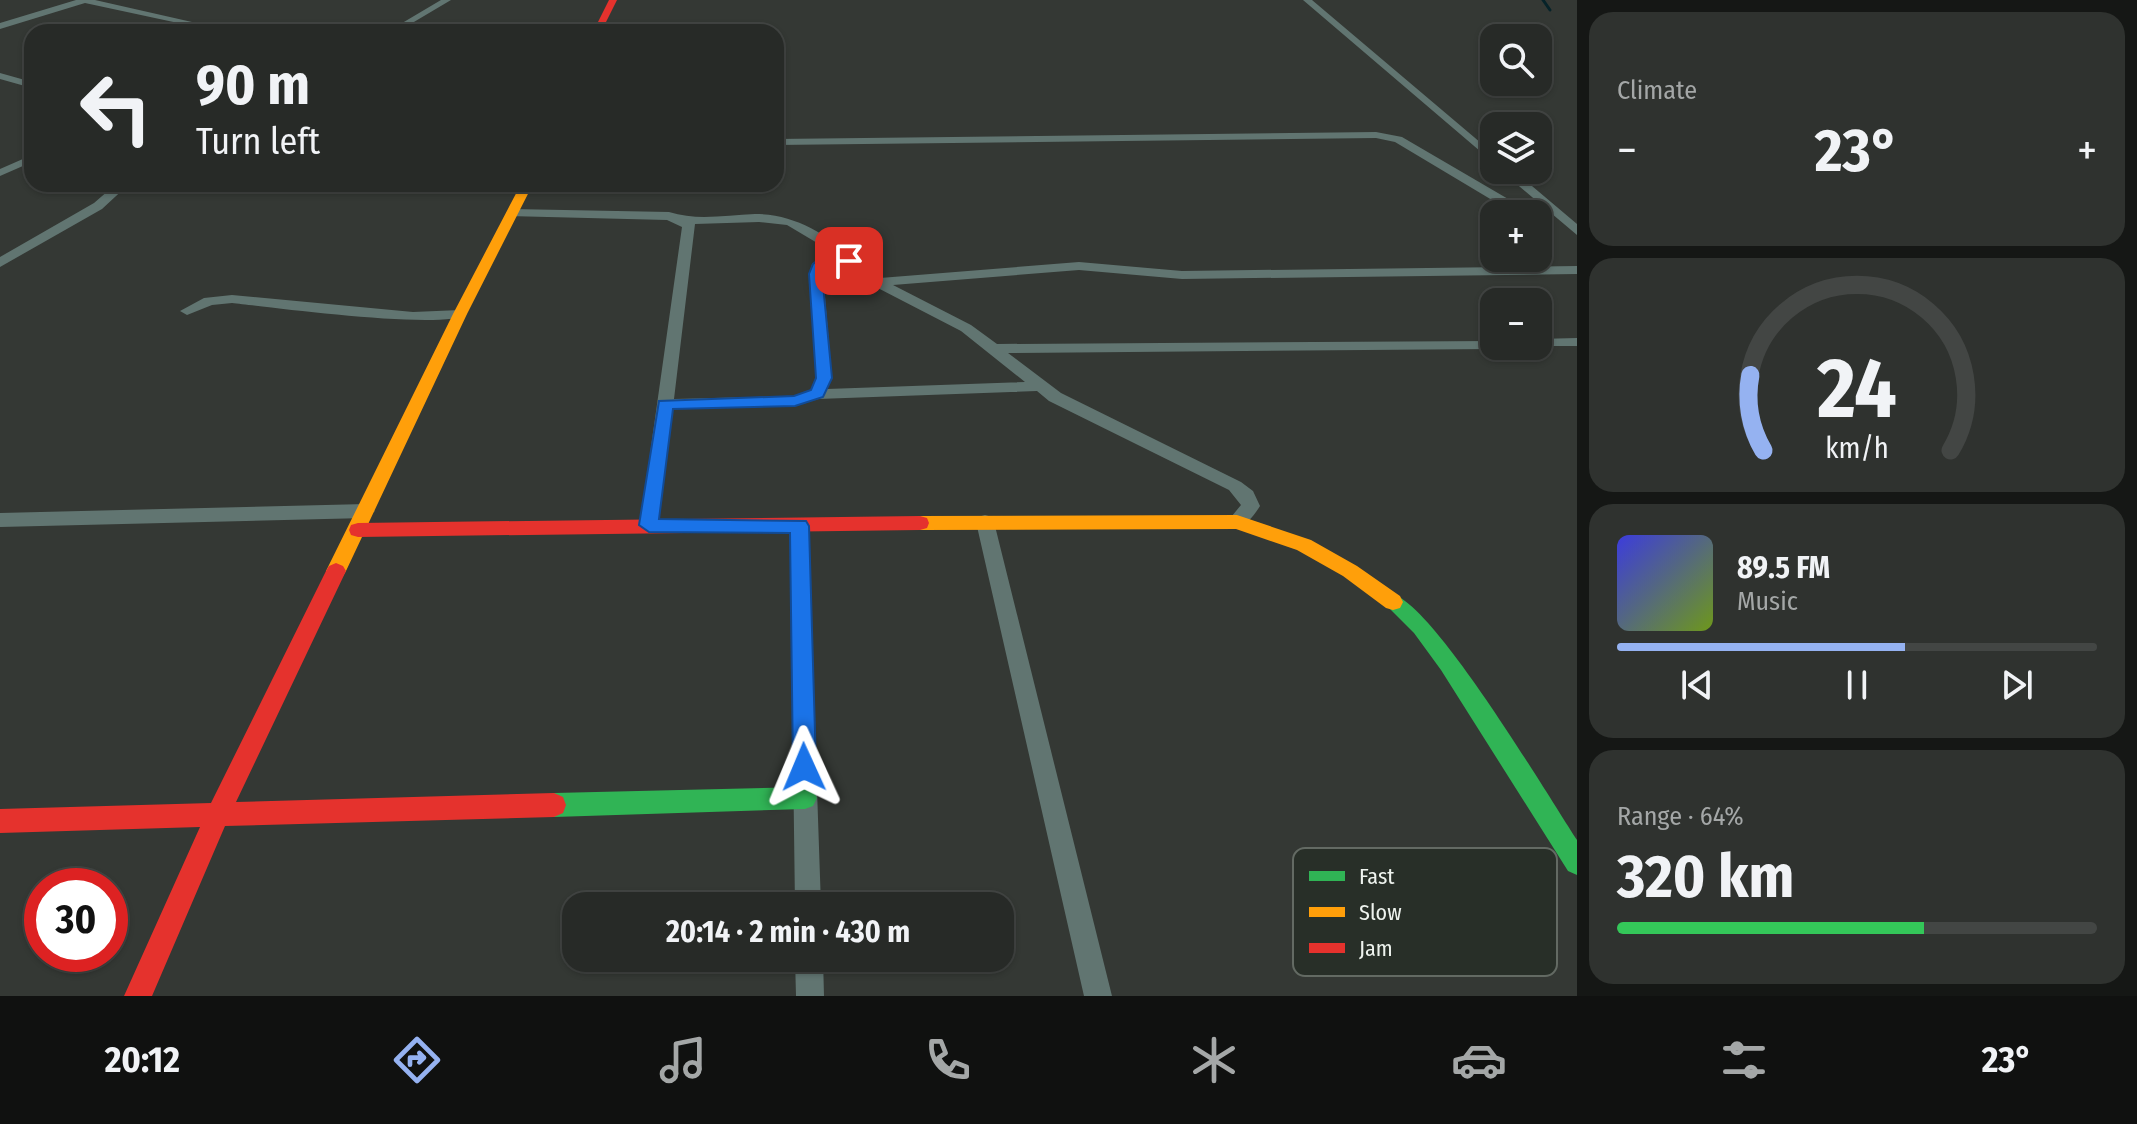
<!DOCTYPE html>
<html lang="en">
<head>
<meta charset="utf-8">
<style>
	:root { --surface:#272a27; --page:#2f322f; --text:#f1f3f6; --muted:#a4a7a7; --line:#434644; --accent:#95b2f1 }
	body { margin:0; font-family:"Fira Sans Condensed",sans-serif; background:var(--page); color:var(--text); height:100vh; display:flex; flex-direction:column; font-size:30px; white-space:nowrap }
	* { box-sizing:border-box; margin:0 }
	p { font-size:26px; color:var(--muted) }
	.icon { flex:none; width:44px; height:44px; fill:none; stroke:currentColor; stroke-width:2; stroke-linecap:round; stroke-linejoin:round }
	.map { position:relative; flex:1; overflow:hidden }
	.side { display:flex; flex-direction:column; gap:12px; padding:12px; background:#151715; width:560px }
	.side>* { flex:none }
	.banner { position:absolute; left:24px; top:24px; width:760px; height:168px; border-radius:24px; box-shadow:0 2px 6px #0004,0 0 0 2px var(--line); background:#272a27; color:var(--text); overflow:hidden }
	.fabs { position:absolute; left:1480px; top:24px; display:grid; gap:16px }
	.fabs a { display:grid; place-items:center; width:72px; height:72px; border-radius:16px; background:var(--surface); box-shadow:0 2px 6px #0004,0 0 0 2px var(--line); font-size:40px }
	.speed { position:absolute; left:24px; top:868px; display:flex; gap:16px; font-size:40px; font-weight:700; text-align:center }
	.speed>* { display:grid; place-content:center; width:104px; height:104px; border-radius:50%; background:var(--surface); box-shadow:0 2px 6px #0004,0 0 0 2px var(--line); line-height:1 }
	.speed .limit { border:12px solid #d22; background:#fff; color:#111 }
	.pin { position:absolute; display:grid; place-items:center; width:68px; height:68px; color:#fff; margin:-34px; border-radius:16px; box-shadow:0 4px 12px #0006 }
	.me { position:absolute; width:88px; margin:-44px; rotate:359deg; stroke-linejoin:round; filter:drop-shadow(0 0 6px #0008) }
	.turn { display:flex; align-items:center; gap:28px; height:168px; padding:0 40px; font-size:36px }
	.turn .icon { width:104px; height:104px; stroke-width:2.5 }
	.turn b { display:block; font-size:56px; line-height:68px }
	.big { font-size:60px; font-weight:700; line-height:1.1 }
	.side .tile { flex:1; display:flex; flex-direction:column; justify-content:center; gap:12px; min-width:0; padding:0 28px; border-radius:24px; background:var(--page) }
	.side .dial { align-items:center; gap:0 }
	.dial svg { height:208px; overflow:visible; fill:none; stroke:var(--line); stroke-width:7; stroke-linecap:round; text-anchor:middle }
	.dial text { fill:var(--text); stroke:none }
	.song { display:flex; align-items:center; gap:24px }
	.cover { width:96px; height:96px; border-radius:12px; background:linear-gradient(135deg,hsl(240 70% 55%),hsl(80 70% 35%)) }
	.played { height:8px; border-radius:4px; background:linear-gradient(90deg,var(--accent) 60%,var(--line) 60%) }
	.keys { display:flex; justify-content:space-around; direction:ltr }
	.heat { display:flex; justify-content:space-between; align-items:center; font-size:44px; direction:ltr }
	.charge { height:12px; border-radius:6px; background:linear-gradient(90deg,#34c759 64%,var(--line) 0) }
	.trip { position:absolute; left:562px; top:892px; width:452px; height:80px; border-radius:24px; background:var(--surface); box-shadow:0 2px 6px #0004,0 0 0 2px var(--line); font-weight:700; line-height:80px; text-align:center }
	.tabs { display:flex; height:128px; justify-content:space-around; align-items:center; background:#101110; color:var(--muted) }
	.tabs .icon { width:56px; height:56px }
	.tabs .current { color:var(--accent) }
	.tabs b { font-size:36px; color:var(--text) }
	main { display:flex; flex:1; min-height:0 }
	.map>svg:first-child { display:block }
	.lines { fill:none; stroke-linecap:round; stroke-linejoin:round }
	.stream { stroke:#062329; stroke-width:3 }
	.street { fill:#617571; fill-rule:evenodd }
	.fast { fill:#30b455; fill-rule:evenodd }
	.slow { fill:#ff9f0a; fill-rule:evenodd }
	.jam { fill:#e5322d; fill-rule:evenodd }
	.route { fill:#1a73e8; stroke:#114b97; stroke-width:2 }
	.key { fill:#282f28; stroke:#636a63; stroke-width:2 }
	.key-label { font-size:22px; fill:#eef3ee }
</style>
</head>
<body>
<main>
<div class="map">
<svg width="1577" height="996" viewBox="0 0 1577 996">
	<rect width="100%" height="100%" fill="#343834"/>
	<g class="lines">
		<path class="stream" d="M 1543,0 L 1550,10"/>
		<path class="street" d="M 76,0 L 95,0 L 236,32 L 220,32 L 85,3 L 0,29 L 0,23 Z
			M 441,0 L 451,0 L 397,32 L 387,32 Z
			M 1303,0 L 1312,0 L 1494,154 L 1494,163 Z
			M 0,73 L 32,82 L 32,88 L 0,79 Z
			M 1376,132 L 1402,137 L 1515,203 L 1541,214 L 1538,217 L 1538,214 L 1523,214 L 1507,209 L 1395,142 L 1376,138 L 776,145 L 776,139 Z
			M 32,155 L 32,162 L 0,176 L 0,169 Z
			M 1500,170 L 1513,170 L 1577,224 L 1577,235 Z
			M 116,184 L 129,184 L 102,209 L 0,267 L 0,257 L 94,203 Z
			M 512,209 L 669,212 C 697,221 726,215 755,214 C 807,214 842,248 880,278 L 1079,262 L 1182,271 L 1577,266 L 1577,274 L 1182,279 L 1079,270 L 893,285 L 971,325 L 997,344 L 1494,341 L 1494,346 L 1501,346 L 1494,349 L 1008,353 L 1061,393 L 1241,482 L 1253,491 L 1260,506 C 1253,517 1243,531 1229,527 L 1227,522 L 1241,505 L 1229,490 L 1049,401 L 1037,391 L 818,399 L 795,406 L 673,409 L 658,525 L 656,530 L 642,530 L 640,525 L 682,227 L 667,220 L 508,216 L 506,213 ZM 759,222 L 787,225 L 829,250 L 812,264 L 809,274 L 816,378 L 811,391 L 794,396 L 674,399 L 695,224 ZM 837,257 L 872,285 L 961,331 L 1025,382 L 827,389 L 832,378 L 823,274 L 824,268 Z
			M 232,295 L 413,312 L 460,310 L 467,314 C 446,331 269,307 232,303 L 212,305 L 187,315 L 180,311 L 204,298 Z
			M 1577,338 L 1577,346 L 1533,346 L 1538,346 L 1538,339 Z
			M 366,504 L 375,511 L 366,518 L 0,527 L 0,513 Z
			M 985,515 L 992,517 L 994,522 L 1112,996 L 1084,996 L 976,522 L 978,517 Z
			M 799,519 L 806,521 L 808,526 L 821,906 L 795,906 L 790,526 L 792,521 Z
			M 795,958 L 823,958 L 824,996 L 796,996 Z"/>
		<path class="fast" d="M 1393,594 C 1437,609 1546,793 1577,840 L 1577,875 L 1568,871 L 1441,670 L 1414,633 L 1383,602 L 1386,596 Z
			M 805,787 L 813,790 L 817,798 L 813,806 L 805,809 L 554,817 L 545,813 L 542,805 L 545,797 L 554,793 Z"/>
		<path class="slow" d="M 521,184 L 533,184 L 467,314 L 346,571 L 343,576 L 329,576 L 326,571 L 453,314 Z
			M 1237,515 L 1311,540 L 1357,566 L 1400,596 L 1403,602 L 1400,608 L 1393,610 L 1386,608 L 1343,576 L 1297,550 L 1236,529 L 920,530 L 913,528 L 911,523 L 913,518 L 920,516 Z"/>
		<path class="jam" d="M 609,0 L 617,0 L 601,32 L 593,32 Z
			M 920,516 L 927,518 L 929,523 L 927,528 L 920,530 L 358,537 L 351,535 L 349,530 L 351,525 L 358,523 Z
			M 336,563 L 343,566 L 346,571 L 236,802 L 554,793 L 563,797 L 566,805 L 563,813 L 554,817 L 225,826 L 152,996 L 124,996 L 200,827 L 0,833 L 0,809 L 211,803 L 326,571 L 329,566 Z"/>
	</g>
	<path class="route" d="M 837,246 L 855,261 L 849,265 L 837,257 L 822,274 L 832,378 L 823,397 L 795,406 L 673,409 L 659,519 L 806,521 L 809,526 L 816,767 L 813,775 L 804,778 L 796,775 L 793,767 L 790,533 L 649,532 L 639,525 L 659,401 L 794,396 L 811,390 L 816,378 L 809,274 L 813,264 Z"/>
	<rect x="1293" y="848" width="264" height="128" rx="12" class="key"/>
	<rect x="1309" y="871" width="36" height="10" fill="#30b455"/>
	<rect x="1309" y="907" width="36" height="10" fill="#ff9f0a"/>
	<rect x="1309" y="943" width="36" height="10" fill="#e5322d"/>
	<g class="key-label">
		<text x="1359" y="884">Fast</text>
		<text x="1359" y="920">Slow</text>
		<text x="1359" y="956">Jam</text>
	</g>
</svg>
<div class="fabs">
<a><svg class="icon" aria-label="search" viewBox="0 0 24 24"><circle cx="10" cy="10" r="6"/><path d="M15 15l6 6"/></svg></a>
<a><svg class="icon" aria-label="layers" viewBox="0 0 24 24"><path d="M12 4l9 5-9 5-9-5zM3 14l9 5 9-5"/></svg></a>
<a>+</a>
<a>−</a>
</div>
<div class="speed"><div class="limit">30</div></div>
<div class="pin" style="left:849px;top:261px;background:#d93025"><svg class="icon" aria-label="arrive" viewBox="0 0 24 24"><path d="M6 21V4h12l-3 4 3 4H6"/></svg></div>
<svg class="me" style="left:804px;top:767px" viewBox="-20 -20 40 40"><path d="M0-17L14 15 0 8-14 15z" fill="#1a73e8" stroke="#fff" stroke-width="4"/></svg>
<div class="trip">20:14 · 2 min · 430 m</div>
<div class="banner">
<div class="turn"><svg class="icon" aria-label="left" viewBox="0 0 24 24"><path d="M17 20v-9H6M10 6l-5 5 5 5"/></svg><div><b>90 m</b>Turn left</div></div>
</div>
</div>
<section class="side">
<div class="tile"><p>Climate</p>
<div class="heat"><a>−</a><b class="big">23°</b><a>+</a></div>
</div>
<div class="tile dial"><svg viewBox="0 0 100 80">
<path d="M14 69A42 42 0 1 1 86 69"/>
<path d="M14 69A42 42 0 0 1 9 40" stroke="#95b2f1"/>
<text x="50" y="56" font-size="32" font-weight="700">24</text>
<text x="50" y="72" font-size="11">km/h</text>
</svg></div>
<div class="tile">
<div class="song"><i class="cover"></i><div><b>89.5 FM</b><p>Music</p></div></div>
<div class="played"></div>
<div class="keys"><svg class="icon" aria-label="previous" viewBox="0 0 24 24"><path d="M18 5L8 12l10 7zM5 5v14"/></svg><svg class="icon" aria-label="pause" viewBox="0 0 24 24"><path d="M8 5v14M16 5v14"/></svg><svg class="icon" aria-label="next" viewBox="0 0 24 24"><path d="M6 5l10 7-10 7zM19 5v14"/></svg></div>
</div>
<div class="tile"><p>Range · 64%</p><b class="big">320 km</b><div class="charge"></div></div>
</section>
</main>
<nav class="tabs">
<b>20:12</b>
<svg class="icon current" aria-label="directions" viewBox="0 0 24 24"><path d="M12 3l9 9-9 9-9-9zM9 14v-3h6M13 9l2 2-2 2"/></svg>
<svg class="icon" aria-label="music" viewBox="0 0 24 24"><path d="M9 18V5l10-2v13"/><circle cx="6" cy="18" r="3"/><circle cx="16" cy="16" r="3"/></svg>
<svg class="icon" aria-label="phone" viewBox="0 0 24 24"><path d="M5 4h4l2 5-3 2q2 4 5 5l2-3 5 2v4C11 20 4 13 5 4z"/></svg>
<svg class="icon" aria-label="climate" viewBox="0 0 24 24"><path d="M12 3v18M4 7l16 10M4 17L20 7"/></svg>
<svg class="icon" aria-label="car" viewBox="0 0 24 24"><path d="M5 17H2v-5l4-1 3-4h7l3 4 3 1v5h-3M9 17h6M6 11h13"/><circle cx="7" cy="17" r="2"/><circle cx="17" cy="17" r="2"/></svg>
<svg class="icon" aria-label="filters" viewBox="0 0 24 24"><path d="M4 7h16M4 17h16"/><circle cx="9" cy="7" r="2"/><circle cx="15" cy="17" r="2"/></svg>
<b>23°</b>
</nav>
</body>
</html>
